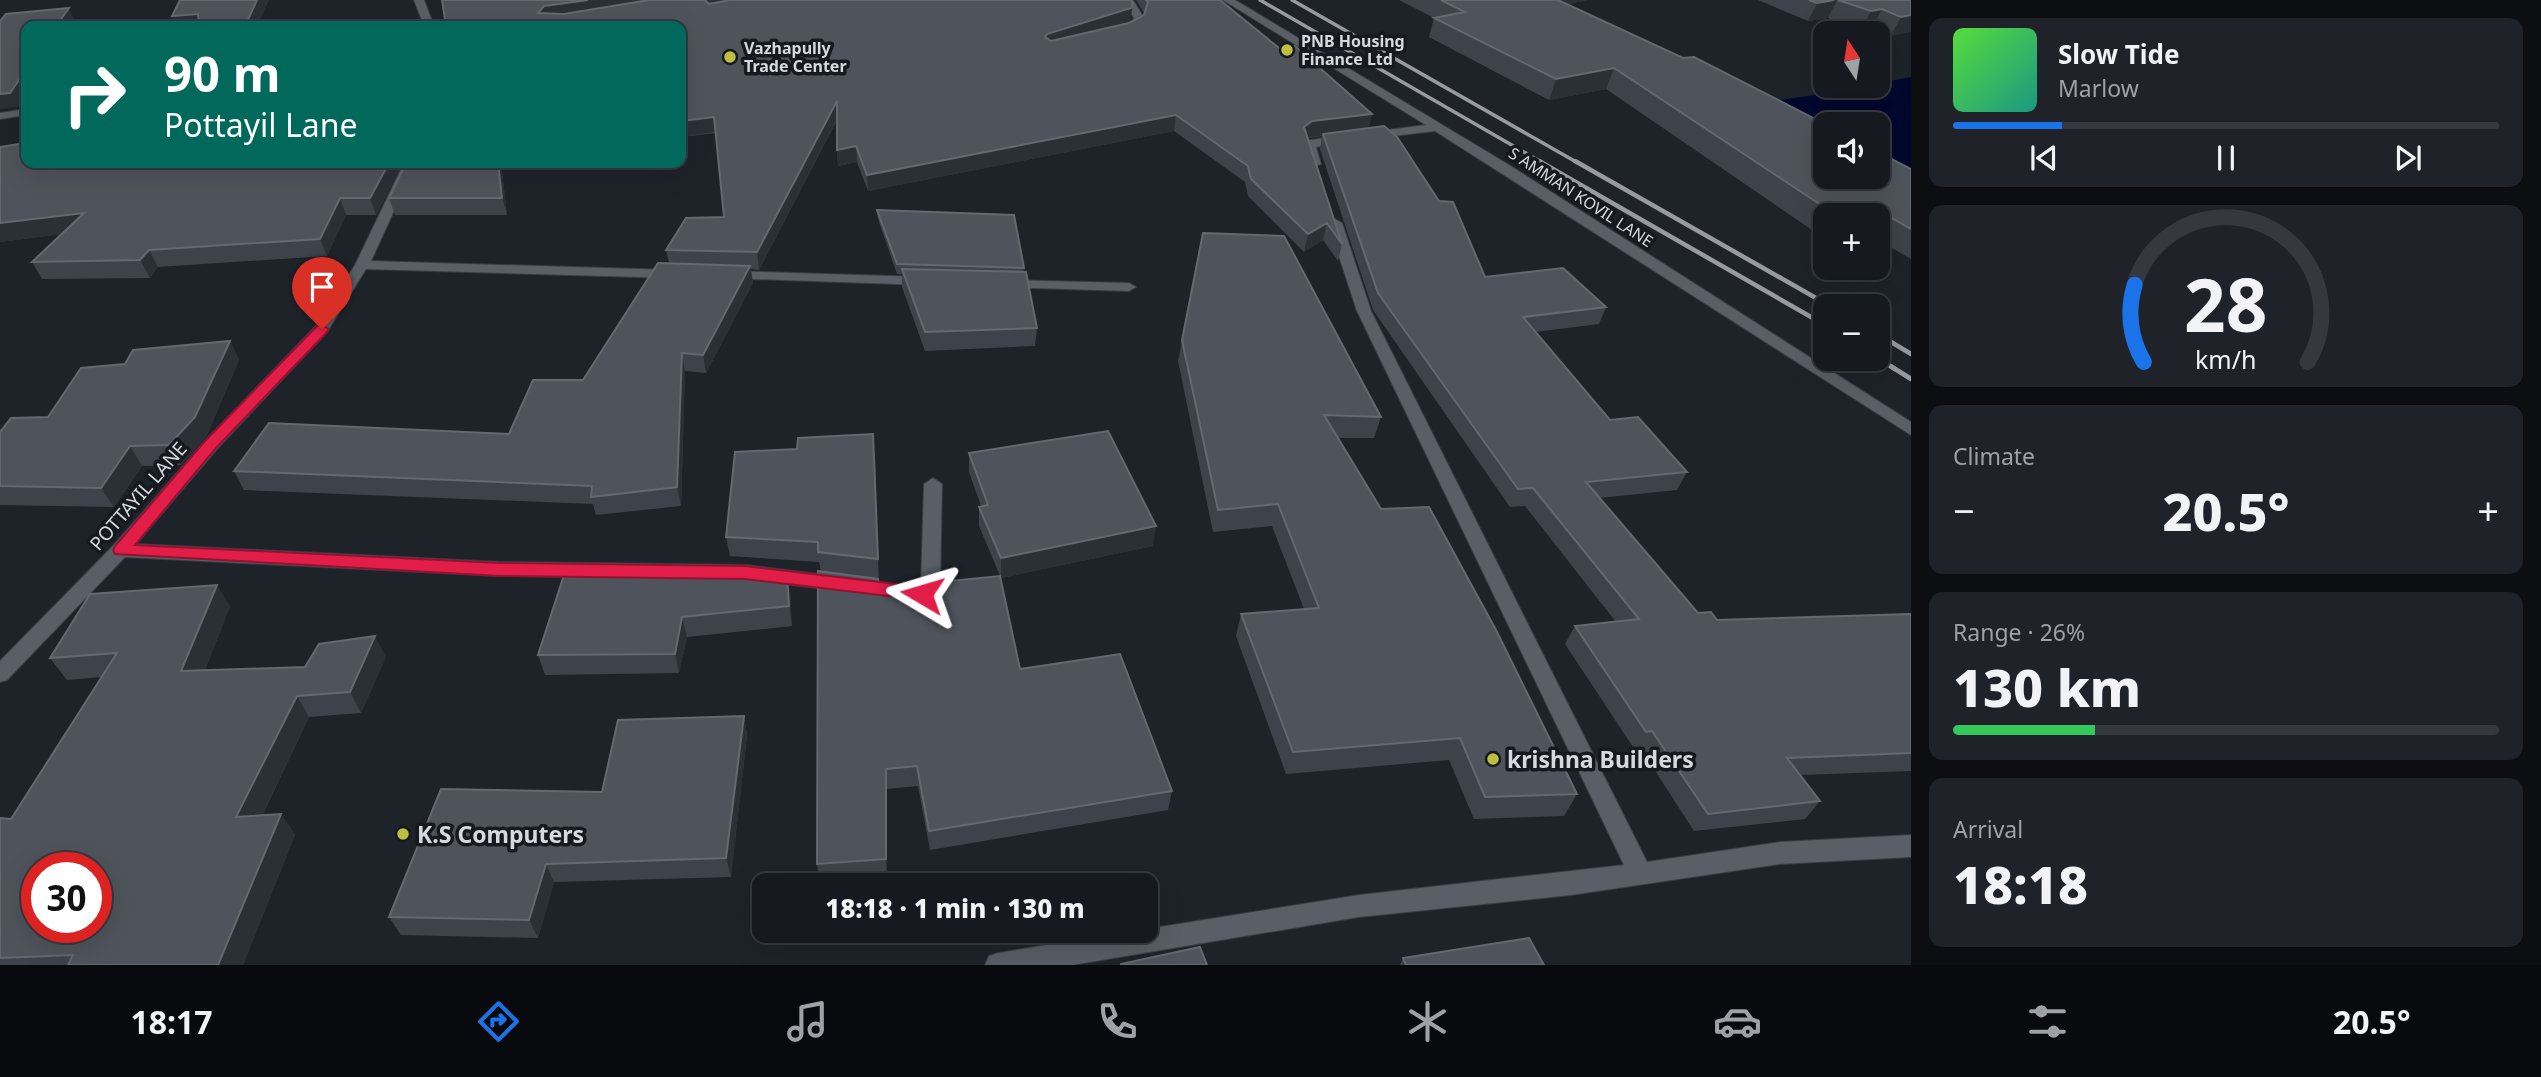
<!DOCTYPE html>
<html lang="en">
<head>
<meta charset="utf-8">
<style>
	:root { --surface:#161a20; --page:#1f2329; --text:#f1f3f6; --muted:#9ea1a5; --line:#35383e; --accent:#1a73e8 }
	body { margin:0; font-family:"Noto Sans",sans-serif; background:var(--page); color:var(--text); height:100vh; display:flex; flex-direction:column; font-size:26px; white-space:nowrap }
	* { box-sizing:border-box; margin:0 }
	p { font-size:23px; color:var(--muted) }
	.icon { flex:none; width:38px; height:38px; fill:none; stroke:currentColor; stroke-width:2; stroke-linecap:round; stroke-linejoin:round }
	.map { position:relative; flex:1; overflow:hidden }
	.panel { display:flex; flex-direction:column; gap:18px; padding:18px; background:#0c0e12; width:630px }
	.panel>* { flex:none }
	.banner { position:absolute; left:21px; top:21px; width:665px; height:147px; border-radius:14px; box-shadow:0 7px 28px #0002,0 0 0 2px var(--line); background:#00695c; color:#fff; overflow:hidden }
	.needle { width:46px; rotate:348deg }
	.controls { position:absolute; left:1813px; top:21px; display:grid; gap:14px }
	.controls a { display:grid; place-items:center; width:77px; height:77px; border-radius:14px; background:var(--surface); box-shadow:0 7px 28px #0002,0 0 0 2px var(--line); font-size:35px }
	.speed { position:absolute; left:21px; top:852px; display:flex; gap:14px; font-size:35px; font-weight:700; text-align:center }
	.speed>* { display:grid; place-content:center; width:91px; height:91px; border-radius:50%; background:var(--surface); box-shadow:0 7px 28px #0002,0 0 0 2px var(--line); line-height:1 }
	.speed .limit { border:10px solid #d22; background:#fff; color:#111 }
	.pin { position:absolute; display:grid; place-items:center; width:60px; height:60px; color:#fff; margin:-72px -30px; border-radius:50% 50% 50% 0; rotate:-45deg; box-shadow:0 0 7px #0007 }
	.pin .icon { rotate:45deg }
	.me { position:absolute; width:77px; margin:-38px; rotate:277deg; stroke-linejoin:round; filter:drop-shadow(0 0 5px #0008) }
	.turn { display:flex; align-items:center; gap:24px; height:147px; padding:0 28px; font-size:32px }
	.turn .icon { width:91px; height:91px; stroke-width:2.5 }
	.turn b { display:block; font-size:49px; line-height:60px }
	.big { font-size:52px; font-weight:800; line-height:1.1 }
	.panel .tile { flex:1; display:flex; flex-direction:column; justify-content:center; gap:10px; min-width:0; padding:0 24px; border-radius:14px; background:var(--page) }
	.panel .dial { align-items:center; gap:0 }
	.dial svg { height:182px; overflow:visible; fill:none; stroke:var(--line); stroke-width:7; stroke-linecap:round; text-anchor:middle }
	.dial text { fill:var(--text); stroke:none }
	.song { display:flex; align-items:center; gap:21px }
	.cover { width:84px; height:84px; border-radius:10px; background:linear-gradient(135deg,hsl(110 70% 55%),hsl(170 70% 35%)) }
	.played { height:7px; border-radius:4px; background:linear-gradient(90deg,var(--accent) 20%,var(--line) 20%) }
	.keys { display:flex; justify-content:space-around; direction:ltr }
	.heat { display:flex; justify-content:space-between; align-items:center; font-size:38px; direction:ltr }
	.charge { height:10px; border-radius:5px; background:linear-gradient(90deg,#34c759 26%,var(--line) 0) }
	.trip { position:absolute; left:752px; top:873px; width:406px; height:70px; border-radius:14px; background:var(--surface); box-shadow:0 7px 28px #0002,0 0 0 2px var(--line); font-weight:800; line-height:70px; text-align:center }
	.dock { display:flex; height:112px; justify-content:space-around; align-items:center; background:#090a0d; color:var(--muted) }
	.dock .icon { width:49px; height:49px }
	.dock .on { color:var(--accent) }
	.dock b { font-size:32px; color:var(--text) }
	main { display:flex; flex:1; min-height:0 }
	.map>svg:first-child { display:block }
	.water { fill:#00082e }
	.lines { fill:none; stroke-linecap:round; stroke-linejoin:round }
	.street-casing { stroke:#393d43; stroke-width:2 }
	.secondary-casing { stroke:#393d43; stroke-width:2 }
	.street { fill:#595e67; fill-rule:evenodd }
	.secondary { fill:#595e67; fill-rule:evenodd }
	.rail-far2 { stroke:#979aa0; stroke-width:3.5 }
	.rail-far1 { stroke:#979aa0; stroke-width:4.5 }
	.rail { stroke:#979aa0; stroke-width:5 }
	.wall { fill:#3e434b }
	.shaded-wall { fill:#2b3037 }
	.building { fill:#4f535b; stroke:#64686f; stroke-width:2; fill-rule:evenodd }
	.route { fill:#e11d48; stroke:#92132f; stroke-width:2 }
	.poi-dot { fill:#bfbe41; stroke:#151920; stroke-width:2.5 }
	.labels { text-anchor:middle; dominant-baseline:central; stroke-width:7; stroke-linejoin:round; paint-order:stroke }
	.far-poi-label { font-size:16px; font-weight:bold; fill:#d6d9de; stroke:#151920; text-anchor:start }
	.far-street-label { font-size:16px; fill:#d6d9de; stroke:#151920 }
	.street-label { font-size:19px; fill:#d6d9de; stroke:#151920 }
	.near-poi-label { font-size:23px; font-weight:bold; fill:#d6d9de; stroke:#151920; text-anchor:start }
</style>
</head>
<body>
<main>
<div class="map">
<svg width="1911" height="965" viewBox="0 0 1911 965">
	<rect width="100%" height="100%" fill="#1e232a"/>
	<path class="water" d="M 1911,77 L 1911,168 L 1878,152 L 1878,124 L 1825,126 L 1773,101 L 1878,86 L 1878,83 Z"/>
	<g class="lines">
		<g class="street-casing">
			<path id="street" d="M 414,0 L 424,0 L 434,26 L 424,26 Z
				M 1123,0 L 1133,0 L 1144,18 L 1140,28 L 1124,36 L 1119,33 L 1132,24 L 1134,18 Z
				M 1223,0 L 1235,0 L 1509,165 L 1911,422 L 1911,435 L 1435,131 L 1368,139 L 1368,133 L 1372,132 L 1426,125 Z
				M 1344,135 L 1348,136 L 1348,142 L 1316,147 L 1321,164 L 1311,167 L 1303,144 L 1305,141 Z
				M 404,163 L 416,163 L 371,261 L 673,270 L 680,274 L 673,278 L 366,269 L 327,332 L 217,449 L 136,544 L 500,562 L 745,565 L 841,577 L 848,579 L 851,584 L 848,589 L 841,591 L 745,579 L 500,576 L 125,557 L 7,680 L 0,682 L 0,661 L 114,545 L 205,441 L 316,326 L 355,265 Z
				M 1335,219 L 1342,223 L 1371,311 L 1647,862 L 1780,842 L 1911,835 L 1911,857 L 1780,864 L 1571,895 L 1359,917 L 1072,965 L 985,965 L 989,956 L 998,953 L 1359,895 L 1624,865 L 1357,311 L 1328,223 Z
				M 729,271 L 925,277 L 932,281 L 925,285 L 724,278 L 722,275 Z
				M 1006,280 L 1129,283 L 1136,287 L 1129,291 L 1001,287 L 1001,281 Z
				M 933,478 L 942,484 L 940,590 L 937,595 L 914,600 L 907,598 L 904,593 L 907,588 L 921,585 L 924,484 Z"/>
		</g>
		<g class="secondary-casing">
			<path id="secondary" d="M 26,109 L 26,115 L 0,119 L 0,113 Z"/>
		</g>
		<use href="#street" class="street"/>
		<use href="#secondary" class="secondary"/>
		<path class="rail-far2" d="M 1260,0 L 1543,163
			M 1292,0 L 1578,163"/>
		<path class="rail-far1" d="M 1539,161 L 1825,325
			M 1575,161 L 1830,306
			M 1878,334 L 1911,354
			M 1878,358 L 1895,369"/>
		<path class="rail" d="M 1892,367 L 1911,379"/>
	</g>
	<path class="wall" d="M 1136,0 L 1220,0 L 1279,48 L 1372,114 L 1368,128 L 1485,277 L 1606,307 L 1599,324 L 1535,332 L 1610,420 L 1687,472 L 1677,490 L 1599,498 L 1698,613 L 1717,620 L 1911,614 L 1911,771 L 1800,775 L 1820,801 L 1805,819 L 1694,831 L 1641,749 L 1635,750 L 1565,644 L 1575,626 L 1616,622 L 1525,506 L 1510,507 L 1373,310 L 1320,149 L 1322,136 L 1308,138 L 1342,244 L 1338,261 L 1323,240 L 1304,252 L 1248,196 L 1245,182 L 1174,131 L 868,191 L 857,162 L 838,166 L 837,150 L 837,120 L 759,270 L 751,269 L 753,283 L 706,373 L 685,371 L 681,506 L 596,515 L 593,504 L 244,490 L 234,471 L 509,434 L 583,380 L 669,263 L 666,250 L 724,217 L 716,133 L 681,137 L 1131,18 L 1130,22 L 1144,13 Z
		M 1399,0 L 1587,0 L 1568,4 L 1911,169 L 1911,259 L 1878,240 L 1878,215 L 1825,215 L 1825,232 L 1818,234 L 1606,89 L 1549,100 L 1429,37 L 1434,18 Z
		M 1758,0 L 1911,0 L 1891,36 L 1872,28 L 1861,30 L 1828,18 L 1808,21 Z
		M 26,163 L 403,163 L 376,215 L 346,215 L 327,256 L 158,267 L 150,278 L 42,279 L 32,262 L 62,234 L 0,242 Z
		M 501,163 L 507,215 L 395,215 L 389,198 Z
		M 877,210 L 1024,268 L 1023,272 L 1037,328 L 1035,346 L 925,351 L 902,287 L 902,274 L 897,274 L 878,219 Z
		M 1182,340 L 1381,417 L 1374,438 L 1338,438 L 1381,509 L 1577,794 L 1564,816 L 1474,819 L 1449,760 L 1286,774 L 1236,636 L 1241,614 L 1304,609 L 1272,526 L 1213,532 L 1178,361 Z
		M 230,341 L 239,360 L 206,437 L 181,465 L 142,466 L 114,507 L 0,505 L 0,432 L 48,417 L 125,364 Z
		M 797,449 L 875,454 L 879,588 L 1020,669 L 1172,791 L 1168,810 L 930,850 L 918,786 L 887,789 L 887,878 L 820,883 L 817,864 L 821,572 L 819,562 L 730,556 L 726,537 Z
		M 969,453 L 1153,546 L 1001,578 L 979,526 L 979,507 L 981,506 L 969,472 Z
		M 564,575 L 790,594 L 792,626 L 687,637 L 679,673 L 545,675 L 538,655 Z
		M 230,606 L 205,670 L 305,667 L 386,657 L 361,713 L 309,717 L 262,816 L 281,814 L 295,835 L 243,965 L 0,965 L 0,818 L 11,819 L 102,677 L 67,680 L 50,658 Z
		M 744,716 L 747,735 L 731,877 L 554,882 L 538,938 L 401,935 L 389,917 L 602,792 Z
		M 1403,958 L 1544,965 L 1400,965 Z"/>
	<path class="shaded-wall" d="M 257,0 L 269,0 L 257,26 L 245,26 Z
		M 588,0 L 690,0 L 548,20 L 538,13 L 544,6 Z
		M 703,0 L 765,0 L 705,12 Z
		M 1558,0 L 1587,0 L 1555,7 Z
		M 1837,0 L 1828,18 L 1808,21 L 1817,3 Z
		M 1133,4 L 1130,22 L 1046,48 L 1045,37 L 1047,34 Z
		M 69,8 L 75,22 L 72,26 L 56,26 Z
		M 1882,9 L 1872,28 L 1861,30 L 1871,11 Z
		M 198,14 L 203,26 L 176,26 L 172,16 Z
		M 1911,15 L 1911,32 L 1891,36 L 1901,17 Z
		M 1614,68 L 1606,89 L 1549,100 L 1556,79 Z
		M 26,70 L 26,95 L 18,107 L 0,109 L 0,94 Z
		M 837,101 L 838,117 L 759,270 L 757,252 Z
		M 1372,114 L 1368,130 L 1309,137 L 1301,143 L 1304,127 L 1312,121 Z
		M 1176,115 L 1174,131 L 868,191 L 867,175 Z
		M 714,117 L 716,132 L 681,137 L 681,121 Z
		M 856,146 L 857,162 L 838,166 L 837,150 Z
		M 389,163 L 403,163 L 376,215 L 370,198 Z
		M 498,163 L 501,163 L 507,215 L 502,198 Z
		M 340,198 L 346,215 L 327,256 L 320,239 Z
		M 1867,204 L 1861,215 L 1828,215 L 1830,211 Z
		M 84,213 L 93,230 L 0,242 L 0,223 Z
		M 1825,220 L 1825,232 L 1818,234 Z
		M 1327,223 L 1323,240 L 1304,252 L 1308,234 Z
		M 149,250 L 158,267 L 150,278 L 140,260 Z
		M 750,266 L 753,283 L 706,373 L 703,355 Z
		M 230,341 L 239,360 L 206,437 L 181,465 L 169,445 Z
		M 682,353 L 685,371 L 681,506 L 677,487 Z
		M 130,446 L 142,466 L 114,507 L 101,488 Z
		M 1156,526 L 1153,546 L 1001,578 L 1001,558 Z
		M 787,574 L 790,594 L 792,626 L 789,606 Z
		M 217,585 L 230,606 L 196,692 L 181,671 Z
		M 682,617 L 687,637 L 679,673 L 675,654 Z
		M 375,636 L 386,657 L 361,713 L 350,692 Z
		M 297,696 L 309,717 L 251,838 L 236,817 Z
		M 744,716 L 747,735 L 731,877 L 726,858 Z
		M 886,769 L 887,789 L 887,878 L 886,859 Z
		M 281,814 L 295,835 L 243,965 L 218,965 Z
		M 546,864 L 554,882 L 538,938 L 529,920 Z"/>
	<path class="building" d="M 180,0 L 257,0 L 245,26 L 199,26 L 198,14 L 172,16 Z
		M 442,0 L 588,0 L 544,6 L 538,13 L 564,14 L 649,0 L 705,0 L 709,4 L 730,0 L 1131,0 L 1133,4 L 1131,8 L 1047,34 L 1045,37 L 1051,41 L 1129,23 L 1144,15 L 1148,2 L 1146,0 L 1220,0 L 1279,48 L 1295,46 L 1372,114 L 1312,121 L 1304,127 L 1342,244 L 1327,223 L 1308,234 L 1251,179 L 1248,166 L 1176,115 L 867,175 L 856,146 L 837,150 L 837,101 L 757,252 L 666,250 L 686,218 L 724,217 L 714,117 L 681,121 L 681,26 L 446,26 Z
		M 1441,0 L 1558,0 L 1683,58 L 1694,57 L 1825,124 L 1825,177 L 1878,177 L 1878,152 L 1911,169 L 1911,229 L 1867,204 L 1830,211 L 1614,68 L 1556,79 L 1434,18 L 1465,12 Z
		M 1809,0 L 1834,0 L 1817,3 Z
		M 1838,0 L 1911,0 L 1911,15 L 1901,17 L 1882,9 L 1871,11 Z
		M 69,8 L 56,26 L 26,26 L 26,70 L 10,93 L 0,94 L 0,21 L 6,14 Z
		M 1384,126 L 1397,137 L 1439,201 L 1453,202 L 1485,277 L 1563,268 L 1606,307 L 1523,317 L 1610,420 L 1638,417 L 1687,472 L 1586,482 L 1698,613 L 1711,612 L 1717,620 L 1911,614 L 1911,753 L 1787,758 L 1820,801 L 1708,814 L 1652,731 L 1646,732 L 1575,626 L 1639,619 L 1533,488 L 1518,489 L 1378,293 L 1323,134 Z
		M 26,143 L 26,163 L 389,163 L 370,198 L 340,198 L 320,239 L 149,250 L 140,260 L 32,262 L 84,213 L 0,223 L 0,147 Z
		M 406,163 L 498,163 L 502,198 L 389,198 Z
		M 877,210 L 1014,215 L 1024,268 L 897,264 Z
		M 1203,233 L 1284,236 L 1381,417 L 1324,415 L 1381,509 L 1429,507 L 1496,630 L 1577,794 L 1485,797 L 1460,738 L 1293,752 L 1241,614 L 1319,608 L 1278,504 L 1218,510 L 1182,340 Z
		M 658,263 L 750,266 L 703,355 L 682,353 L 677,487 L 591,497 L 592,486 L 234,471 L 269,423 L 509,434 L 533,380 L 583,380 Z
		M 902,269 L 1026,272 L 1037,328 L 925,332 Z
		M 230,341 L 195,417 L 169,445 L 130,446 L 101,488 L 0,486 L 0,432 L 11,418 L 48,417 L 81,368 L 125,364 L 133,350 Z
		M 1108,431 L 1156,526 L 1001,558 L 979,507 L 988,505 L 969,453 Z
		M 873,434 L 878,559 L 818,552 L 818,542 L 726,537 L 735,452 L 797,449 L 798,438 Z
		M 818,571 L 878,579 L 879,588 L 1000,576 L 1020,669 L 1120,654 L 1172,791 L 929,831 L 917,766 L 886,769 L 886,859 L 817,864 Z
		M 787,574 L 789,606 L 682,617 L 675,654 L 538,655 L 564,575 Z
		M 217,585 L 181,671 L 305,667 L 319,644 L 375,636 L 350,692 L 297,696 L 236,817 L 281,814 L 218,965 L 68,965 L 73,955 L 0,958 L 0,818 L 11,819 L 117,653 L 50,658 L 90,594 ZM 37,868 L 96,868 L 96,928 L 37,928 Z
		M 744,716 L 726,858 L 546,864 L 529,920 L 389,917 L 441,789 L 602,792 L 618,720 Z
		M 1529,938 L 1544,965 L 1406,965 L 1403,958 Z
		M 1200,947 L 1207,965 L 1121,965 L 1121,964 Z"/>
	<path class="route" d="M 322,325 L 329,329 L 327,332 L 216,448 L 135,545 L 500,563 L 745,566 L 922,587 L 931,594 L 922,600 L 745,579 L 500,576 L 115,554 L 113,550 L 115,546 L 205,441 L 317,326 Z"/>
	<g class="poi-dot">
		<circle cx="1287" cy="50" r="7"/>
		<circle cx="730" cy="57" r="7"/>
		<circle cx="1493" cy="759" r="7"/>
		<circle cx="403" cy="834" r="7"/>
	</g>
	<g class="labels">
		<g class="far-poi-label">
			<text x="1301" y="41">PNB Housing<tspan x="1301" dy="18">Finance Ltd</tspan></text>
			<text x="744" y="48">Vazhapully<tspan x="744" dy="18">Trade Center</tspan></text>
		</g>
		<g class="far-street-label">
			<text transform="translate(1581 197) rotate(33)">S AMMAN KOVIL LANE</text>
		</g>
		<g class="street-label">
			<text transform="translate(138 496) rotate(-49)">POTTAYIL LANE</text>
		</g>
		<g class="near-poi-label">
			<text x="1507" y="759">krishna Builders</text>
			<text x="417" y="834">K.S Computers</text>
		</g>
	</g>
</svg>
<div class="controls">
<a><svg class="needle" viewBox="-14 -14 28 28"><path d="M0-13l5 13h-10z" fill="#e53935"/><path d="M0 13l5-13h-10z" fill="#9ea1a5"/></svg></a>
<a><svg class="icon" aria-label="sound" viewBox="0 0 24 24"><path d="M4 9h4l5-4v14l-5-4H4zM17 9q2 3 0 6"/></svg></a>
<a>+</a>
<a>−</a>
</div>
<div class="speed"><div class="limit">30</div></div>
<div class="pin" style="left:322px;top:329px;background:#d93025"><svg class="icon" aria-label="arrive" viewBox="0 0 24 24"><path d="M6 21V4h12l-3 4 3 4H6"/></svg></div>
<svg class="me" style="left:922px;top:594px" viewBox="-20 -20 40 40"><path d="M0-17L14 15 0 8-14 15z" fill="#e11d48" stroke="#fff" stroke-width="4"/></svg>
<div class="trip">18:18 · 1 min · 130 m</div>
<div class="banner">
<div class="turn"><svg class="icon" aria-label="right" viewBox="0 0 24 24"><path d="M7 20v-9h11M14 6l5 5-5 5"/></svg><div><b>90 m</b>Pottayil Lane</div></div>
</div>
</div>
<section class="panel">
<div class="tile">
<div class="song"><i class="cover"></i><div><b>Slow Tide</b><p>Marlow</p></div></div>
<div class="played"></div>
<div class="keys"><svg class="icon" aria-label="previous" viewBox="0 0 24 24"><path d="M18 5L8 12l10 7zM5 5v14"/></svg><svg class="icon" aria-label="pause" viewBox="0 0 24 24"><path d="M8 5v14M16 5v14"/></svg><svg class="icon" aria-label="next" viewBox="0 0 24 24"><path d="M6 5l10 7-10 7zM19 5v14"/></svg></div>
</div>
<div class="tile dial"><svg viewBox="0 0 100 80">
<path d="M14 69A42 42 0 1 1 86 69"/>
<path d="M14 69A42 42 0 0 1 10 35" stroke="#1a73e8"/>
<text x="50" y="56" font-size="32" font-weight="700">28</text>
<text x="50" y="72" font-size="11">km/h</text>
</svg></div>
<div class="tile"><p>Climate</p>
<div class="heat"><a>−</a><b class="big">20.5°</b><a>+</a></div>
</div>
<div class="tile"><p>Range · 26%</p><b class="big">130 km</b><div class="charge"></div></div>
<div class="tile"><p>Arrival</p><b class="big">18:18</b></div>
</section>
</main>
<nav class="dock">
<b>18:17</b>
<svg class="icon on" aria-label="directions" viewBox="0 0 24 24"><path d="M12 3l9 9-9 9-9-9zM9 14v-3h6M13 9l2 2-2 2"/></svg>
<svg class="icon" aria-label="music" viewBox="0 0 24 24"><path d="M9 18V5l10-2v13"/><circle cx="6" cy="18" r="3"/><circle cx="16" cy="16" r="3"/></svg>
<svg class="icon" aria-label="phone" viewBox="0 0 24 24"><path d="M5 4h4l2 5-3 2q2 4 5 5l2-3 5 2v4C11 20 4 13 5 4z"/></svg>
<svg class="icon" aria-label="climate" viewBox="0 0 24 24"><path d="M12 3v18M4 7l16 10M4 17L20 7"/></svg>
<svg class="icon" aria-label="car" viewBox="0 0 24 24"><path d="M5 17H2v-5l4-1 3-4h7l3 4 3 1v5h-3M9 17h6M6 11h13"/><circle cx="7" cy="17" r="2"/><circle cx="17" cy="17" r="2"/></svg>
<svg class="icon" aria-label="filters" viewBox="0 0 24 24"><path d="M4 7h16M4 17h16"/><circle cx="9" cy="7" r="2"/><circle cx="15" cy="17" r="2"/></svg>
<b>20.5°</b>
</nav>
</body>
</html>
